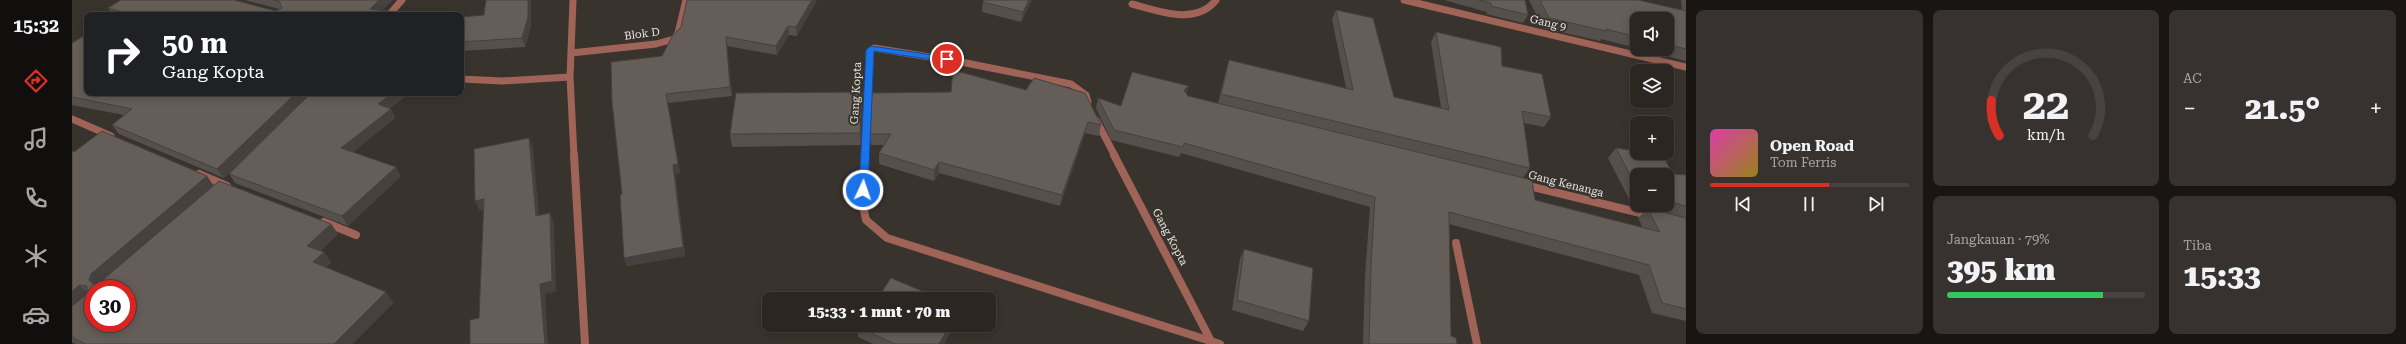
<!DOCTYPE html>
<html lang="id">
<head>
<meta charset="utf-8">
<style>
	:root { --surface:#2b2622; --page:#37322f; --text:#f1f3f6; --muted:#a6a5a5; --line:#474340; --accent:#d93025 }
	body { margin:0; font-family:"Roboto Serif",serif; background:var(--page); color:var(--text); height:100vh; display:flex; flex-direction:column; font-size:15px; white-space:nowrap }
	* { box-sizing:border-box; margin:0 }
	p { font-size:13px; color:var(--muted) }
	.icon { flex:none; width:22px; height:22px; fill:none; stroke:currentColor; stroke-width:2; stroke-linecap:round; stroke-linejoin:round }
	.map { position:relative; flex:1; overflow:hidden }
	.sheet { display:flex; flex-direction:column; gap:10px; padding:10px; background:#181513; width:720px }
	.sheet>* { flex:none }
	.hud { position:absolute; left:12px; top:12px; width:380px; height:84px; border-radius:8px; box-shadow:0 2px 10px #0003,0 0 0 1px var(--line); background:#202124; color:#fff; overflow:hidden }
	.tools { position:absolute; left:1558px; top:12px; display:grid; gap:8px }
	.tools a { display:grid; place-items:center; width:44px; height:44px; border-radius:8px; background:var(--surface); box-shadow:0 2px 10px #0003,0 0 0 1px var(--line); font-size:20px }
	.speed { position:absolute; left:12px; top:280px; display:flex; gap:8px; font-size:20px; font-weight:700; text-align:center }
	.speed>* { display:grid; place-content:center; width:52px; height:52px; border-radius:50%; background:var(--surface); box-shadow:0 2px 10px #0003,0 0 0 1px var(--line); line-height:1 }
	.speed .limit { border:6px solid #d22; background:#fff; color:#111 }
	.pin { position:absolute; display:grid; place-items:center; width:34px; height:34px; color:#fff; margin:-17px; border:2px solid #fff; border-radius:50%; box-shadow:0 1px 4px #0007 }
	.me { position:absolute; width:44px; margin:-22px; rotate:3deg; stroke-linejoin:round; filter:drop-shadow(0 0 3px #0008) }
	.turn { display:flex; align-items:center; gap:14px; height:84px; padding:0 12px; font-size:18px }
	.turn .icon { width:52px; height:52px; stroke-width:2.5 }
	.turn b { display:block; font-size:28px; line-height:34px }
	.big { font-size:30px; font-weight:800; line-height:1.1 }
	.sheet .tile { flex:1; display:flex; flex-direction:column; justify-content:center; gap:6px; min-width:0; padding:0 14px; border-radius:8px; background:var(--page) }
	.sheet .dial { align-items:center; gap:0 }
	.dial svg { height:104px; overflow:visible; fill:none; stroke:var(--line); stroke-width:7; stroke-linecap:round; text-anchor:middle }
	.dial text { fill:var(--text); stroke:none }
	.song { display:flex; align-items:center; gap:12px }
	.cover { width:48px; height:48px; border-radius:6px; background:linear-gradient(135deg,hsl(320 70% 55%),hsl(50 70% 35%)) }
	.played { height:4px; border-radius:2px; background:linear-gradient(90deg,var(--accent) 60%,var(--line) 60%) }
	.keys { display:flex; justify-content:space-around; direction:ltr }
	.heat { display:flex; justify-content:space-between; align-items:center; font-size:22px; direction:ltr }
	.charge { height:6px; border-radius:3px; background:linear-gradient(90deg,#34c759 79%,var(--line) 0) }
	.sheet .tiles { flex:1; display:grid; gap:10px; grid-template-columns:repeat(3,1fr) }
	.tile:first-child { grid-row:span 2 }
	.trip { position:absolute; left:690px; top:292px; width:234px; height:40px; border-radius:8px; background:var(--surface); box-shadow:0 2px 10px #0003,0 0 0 1px var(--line); font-weight:800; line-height:40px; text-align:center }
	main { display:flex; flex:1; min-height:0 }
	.tabs { display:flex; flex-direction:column; width:72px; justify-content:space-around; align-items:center; background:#110f0e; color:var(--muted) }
	.tabs .icon { width:28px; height:28px }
	.tabs .on { color:var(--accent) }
	.tabs b { font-size:18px; color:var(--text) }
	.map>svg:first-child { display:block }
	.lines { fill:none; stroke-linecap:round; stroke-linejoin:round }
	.minor-far1 { stroke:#9f6457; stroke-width:7 }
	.minor { stroke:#9f6457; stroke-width:8 }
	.wall { fill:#56504c; fill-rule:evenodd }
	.shaded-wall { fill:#46413e }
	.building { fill:#645d58; stroke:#46413e; fill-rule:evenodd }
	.route { fill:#1a73e8; stroke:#114b97 }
	.labels { text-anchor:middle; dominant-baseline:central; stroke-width:4; stroke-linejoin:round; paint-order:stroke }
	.street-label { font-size:11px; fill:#e9e5e2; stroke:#39332e }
</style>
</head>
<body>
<main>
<nav class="tabs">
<b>15:32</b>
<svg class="icon on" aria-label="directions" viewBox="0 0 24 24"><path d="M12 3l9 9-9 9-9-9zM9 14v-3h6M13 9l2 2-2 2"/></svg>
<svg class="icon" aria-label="music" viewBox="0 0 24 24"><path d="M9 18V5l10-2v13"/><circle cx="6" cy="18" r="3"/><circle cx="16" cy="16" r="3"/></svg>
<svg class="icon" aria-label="phone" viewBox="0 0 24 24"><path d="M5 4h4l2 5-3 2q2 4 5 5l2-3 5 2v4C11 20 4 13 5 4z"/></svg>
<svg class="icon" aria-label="climate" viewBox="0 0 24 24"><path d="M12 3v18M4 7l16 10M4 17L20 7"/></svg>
<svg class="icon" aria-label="car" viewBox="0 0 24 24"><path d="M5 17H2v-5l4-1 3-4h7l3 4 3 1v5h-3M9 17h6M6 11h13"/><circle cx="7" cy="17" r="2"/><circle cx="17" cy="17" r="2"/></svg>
</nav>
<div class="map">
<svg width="1614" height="344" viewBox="0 0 1614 344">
	<rect width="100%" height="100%" fill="#39332e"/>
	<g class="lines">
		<path class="minor-far1" d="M 501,0 L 498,77 L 502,156
			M 1332,0 L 1614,67
			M 1060,4 C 1086,11 1124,26 1144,0
			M 317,15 L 330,0
			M 499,53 L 584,44 L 602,39 L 606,33 L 614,0
			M 389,79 L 430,81 L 498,77
			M 0,119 L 39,136
			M 1024,120 L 1043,156
			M 793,156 L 798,51 L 802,48 L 889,62 L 999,84 L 1014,95 L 1016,102"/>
		<path class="minor" d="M 502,155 L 513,344
			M 793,155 L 791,206 L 794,220 L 815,238 L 1148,344
			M 1042,155 L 1139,341
			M 127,174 L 155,186
			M 1452,185 L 1581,216
			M 252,222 L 284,235
			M 1384,243 L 1405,344"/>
	</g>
	<path class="wall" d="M 173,0 L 321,0 L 310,10 L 346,15 L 41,15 L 36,8 L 204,11 L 207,9 Z
		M 414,0 L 459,0 L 459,26 L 453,47 L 389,51 L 389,17 L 412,15 Z
		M 745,0 L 725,36 L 717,35 L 705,55 L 655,46 L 660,96 L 596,103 L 608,173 L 603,174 L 613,256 L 555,266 L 552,258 L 550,194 L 590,56 Z
		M 960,0 L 949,22 L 910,12 L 911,2 Z
		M 1372,0 L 1453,0 L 1456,15 L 1451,23 L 1414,14 L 1415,12 Z
		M 1457,0 L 1566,0 L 1610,10 L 1609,0 L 1614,0 L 1614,61 L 1567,49 L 1595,49 L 1595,19 L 1565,19 L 1565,48 L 1529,39 L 1528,41 L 1471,28 Z
		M 1264,10 L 1322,97 L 1369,108 L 1359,42 L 1364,32 L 1430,66 L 1479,117 L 1472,127 L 1452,123 L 1458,168 L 1451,178 L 1463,200 L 1571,228 L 1566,218 L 1575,209 L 1560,205 L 1536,158 L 1544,148 L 1601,174 L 1614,175 L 1614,321 L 1580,313 L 1567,275 L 1377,224 L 1379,336 L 1385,344 L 1291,344 L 1293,276 L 1298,207 L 1109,153 L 1107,157 L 1039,140 L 1024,108 L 1026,98 L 1049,106 L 1115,94 L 1116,96 L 1146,103 L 1154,70 L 1157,60 L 1274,88 L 1260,19 ZM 1565,175 L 1595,175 L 1595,205 L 1565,205 Z
		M 0,43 L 15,93 L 338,93 L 318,108 L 319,109 L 323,118 L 281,152 L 329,176 L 276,226 L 163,183 L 157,174 L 212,119 L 152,178 L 47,134 L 40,125 L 52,115 L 0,105 Z
		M 881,70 L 1029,125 L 1027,136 L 1013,133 L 988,206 L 867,173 L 862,181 L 807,164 L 807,153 L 812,145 L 799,145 L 798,134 L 879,92 Z
		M 790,104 L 789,145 L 660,147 L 658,134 Z
		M 0,151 L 2,152 L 135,176 L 142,186 L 259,224 L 266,234 L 248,251 L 259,262 L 254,267 L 314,292 L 321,303 L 280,344 L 4,344 L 0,342 Z
		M 1172,249 L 1237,321 L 1231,331 L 1160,310 L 1168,259 Z
		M 787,325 L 882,325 L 872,344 L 801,344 L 786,337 L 786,327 Z"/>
	<path class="shaded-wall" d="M 307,0 L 321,0 L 305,15 L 298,9 Z
		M 456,0 L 459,0 L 459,26 L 453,47 L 450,38 Z
		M 740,0 L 745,0 L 725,36 L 724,27 Z
		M 957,0 L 960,0 L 949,22 L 951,12 Z
		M 716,26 L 717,35 L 705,55 L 704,46 Z
		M 654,37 L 655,46 L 660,96 L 658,87 Z
		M 1117,86 L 1114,96 L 1112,90 Z
		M 790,92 L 790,104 L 789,145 L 788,133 Z
		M 224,93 L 239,93 L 152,178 L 145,169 Z
		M 321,93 L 338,93 L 311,113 L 306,104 Z
		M 594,94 L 608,173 L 603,174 L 613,256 L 555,266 L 552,258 Z
		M 319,109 L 323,118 L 275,157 L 269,148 Z
		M 1016,122 L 1013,133 L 988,206 L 990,195 Z
		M 457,138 L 461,148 L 468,226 L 464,216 Z
		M 867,162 L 867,173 L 862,181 L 862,170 Z
		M 324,167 L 329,176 L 276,226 L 270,216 Z
		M 135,176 L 142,187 L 29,285 L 21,284 L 17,280 L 19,274 Z
		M 412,199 L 417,209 L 408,211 L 403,201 Z
		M 478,213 L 482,223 L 484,291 L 473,294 L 476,344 L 473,344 L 468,284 Z
		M 259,224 L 266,234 L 242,256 L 235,246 Z
		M 252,252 L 259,262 L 248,272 L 241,262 Z
		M 7,285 L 18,295 L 0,311 L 0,292 Z
		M 314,292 L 321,303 L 280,344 L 262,344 Z
		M 878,325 L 882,325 L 872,344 L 867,344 Z"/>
	<path class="building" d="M 49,0 L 162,0 L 204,11 L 210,8 L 207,1 L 201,0 L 307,0 L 298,9 L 346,15 L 46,15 L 50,12 L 36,8 Z
		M 414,0 L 456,0 L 456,17 L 450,38 L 389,42 L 389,17 L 412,15 Z
		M 615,0 L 740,0 L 724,27 L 716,26 L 704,46 L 654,37 L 658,87 L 594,94 L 606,164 L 601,165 L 611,247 L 552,258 L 548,195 L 550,194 L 540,102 L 539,62 L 590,56 L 601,35 L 609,27 Z
		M 912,0 L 957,0 L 951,12 L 911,2 Z
		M 1406,0 L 1453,0 L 1456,15 L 1419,6 L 1419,3 Z
		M 1468,0 L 1566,0 L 1614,11 L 1614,49 L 1595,44 L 1595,19 L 1565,19 L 1565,37 L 1534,29 L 1534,31 L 1477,18 Z
		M 1264,10 L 1301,18 L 1322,97 L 1377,110 L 1364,32 L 1429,47 L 1430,66 L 1470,74 L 1479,117 L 1450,111 L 1458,168 L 1149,94 L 1157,60 L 1281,90 Z
		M 15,34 L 15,93 L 224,93 L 145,169 L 40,125 L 60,109 L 0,97 L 0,43 Z
		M 881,70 L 954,90 L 962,78 L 1013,93 L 1029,125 L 1016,122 L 990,195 L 867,162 L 862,170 L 807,153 L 819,134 L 798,134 L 800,93 L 879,92 Z
		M 1060,72 L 1117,86 L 1112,90 L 1116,96 L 1460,180 L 1463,200 L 1588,232 L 1575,208 L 1614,218 L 1614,309 L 1590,303 L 1577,265 L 1377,212 L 1379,336 L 1384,338 L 1385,344 L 1297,344 L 1299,266 L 1303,197 L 1112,143 L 1111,147 L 1042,130 L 1026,98 L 1049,106 Z
		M 790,92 L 788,133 L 658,134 L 664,93 Z
		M 239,93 L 321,93 L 306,104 L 319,109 L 269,148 L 324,167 L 270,216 L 157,174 Z
		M 30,131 L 135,176 L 19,274 L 17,280 L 21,284 L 27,283 L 147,181 L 259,224 L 235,246 L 252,252 L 241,262 L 314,292 L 262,344 L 13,344 L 0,337 L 0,306 L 15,294 L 15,286 L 7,285 L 0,292 L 0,151 L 2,152 ZM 21,289 L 55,289 L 55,323 L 21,323 Z
		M 457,138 L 464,216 L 478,213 L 480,281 L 468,284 L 473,344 L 398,344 L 398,320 L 407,318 L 412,199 L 403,201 L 402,149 Z
		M 1544,148 L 1565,151 L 1565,153 L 1581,153 L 1590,154 L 1601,174 L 1614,175 L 1614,206 L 1595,201 L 1595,175 L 1565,175 L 1565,188 Z
		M 1172,249 L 1241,268 L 1237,321 L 1165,300 Z
		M 819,278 L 869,299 L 805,299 Z
		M 787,325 L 878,325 L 867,344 L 823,344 L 786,327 Z"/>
	<path class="route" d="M 799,46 L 875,57 L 879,59 L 875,62 L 802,51 L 796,190 L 791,193 L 787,190 L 794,50 Z"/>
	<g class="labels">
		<g class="street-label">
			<text transform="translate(1476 23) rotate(13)">Gang 9</text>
			<text transform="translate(570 34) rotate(-7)">Blok D</text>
			<text transform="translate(784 93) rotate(-87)">Gang Kopta</text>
			<text transform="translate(1494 184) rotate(14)">Gang Kenanga</text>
			<text transform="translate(1098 237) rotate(62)">Gang Kopta</text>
		</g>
	</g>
</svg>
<div class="tools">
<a><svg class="icon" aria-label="sound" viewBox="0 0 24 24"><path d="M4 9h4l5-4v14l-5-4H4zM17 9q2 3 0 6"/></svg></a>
<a><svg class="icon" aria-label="layers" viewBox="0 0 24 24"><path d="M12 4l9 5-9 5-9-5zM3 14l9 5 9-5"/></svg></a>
<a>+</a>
<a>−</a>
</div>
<div class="speed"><div class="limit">30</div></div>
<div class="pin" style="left:875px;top:59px;background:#d93025"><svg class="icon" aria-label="arrive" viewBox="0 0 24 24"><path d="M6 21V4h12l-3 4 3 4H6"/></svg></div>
<svg class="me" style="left:791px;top:190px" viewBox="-20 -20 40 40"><circle r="17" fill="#1a73e8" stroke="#fff" stroke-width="3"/><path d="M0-11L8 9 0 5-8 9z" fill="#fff"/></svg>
<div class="trip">15:33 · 1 mnt · 70 m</div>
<div class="hud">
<div class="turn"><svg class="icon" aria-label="right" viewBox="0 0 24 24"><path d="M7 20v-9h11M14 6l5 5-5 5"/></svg><div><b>50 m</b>Gang Kopta</div></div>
</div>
</div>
<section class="sheet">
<div class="tiles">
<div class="tile">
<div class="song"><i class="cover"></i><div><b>Open Road</b><p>Tom Ferris</p></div></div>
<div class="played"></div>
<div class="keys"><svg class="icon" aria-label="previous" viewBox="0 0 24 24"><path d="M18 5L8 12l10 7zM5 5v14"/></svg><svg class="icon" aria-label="pause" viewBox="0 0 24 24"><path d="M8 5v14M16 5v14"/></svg><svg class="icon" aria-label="next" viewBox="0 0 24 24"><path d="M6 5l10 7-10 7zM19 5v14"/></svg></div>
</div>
<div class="tile dial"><svg viewBox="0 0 100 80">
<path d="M14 69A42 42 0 1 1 86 69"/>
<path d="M14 69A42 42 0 0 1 8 42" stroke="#d93025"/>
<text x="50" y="56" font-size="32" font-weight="700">22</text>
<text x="50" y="72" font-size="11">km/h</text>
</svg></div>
<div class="tile"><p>AC</p>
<div class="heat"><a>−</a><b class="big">21.5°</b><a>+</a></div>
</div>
<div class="tile"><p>Jangkauan · 79%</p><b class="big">395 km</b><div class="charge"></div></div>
<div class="tile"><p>Tiba</p><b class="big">15:33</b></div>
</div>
</section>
</main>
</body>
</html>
